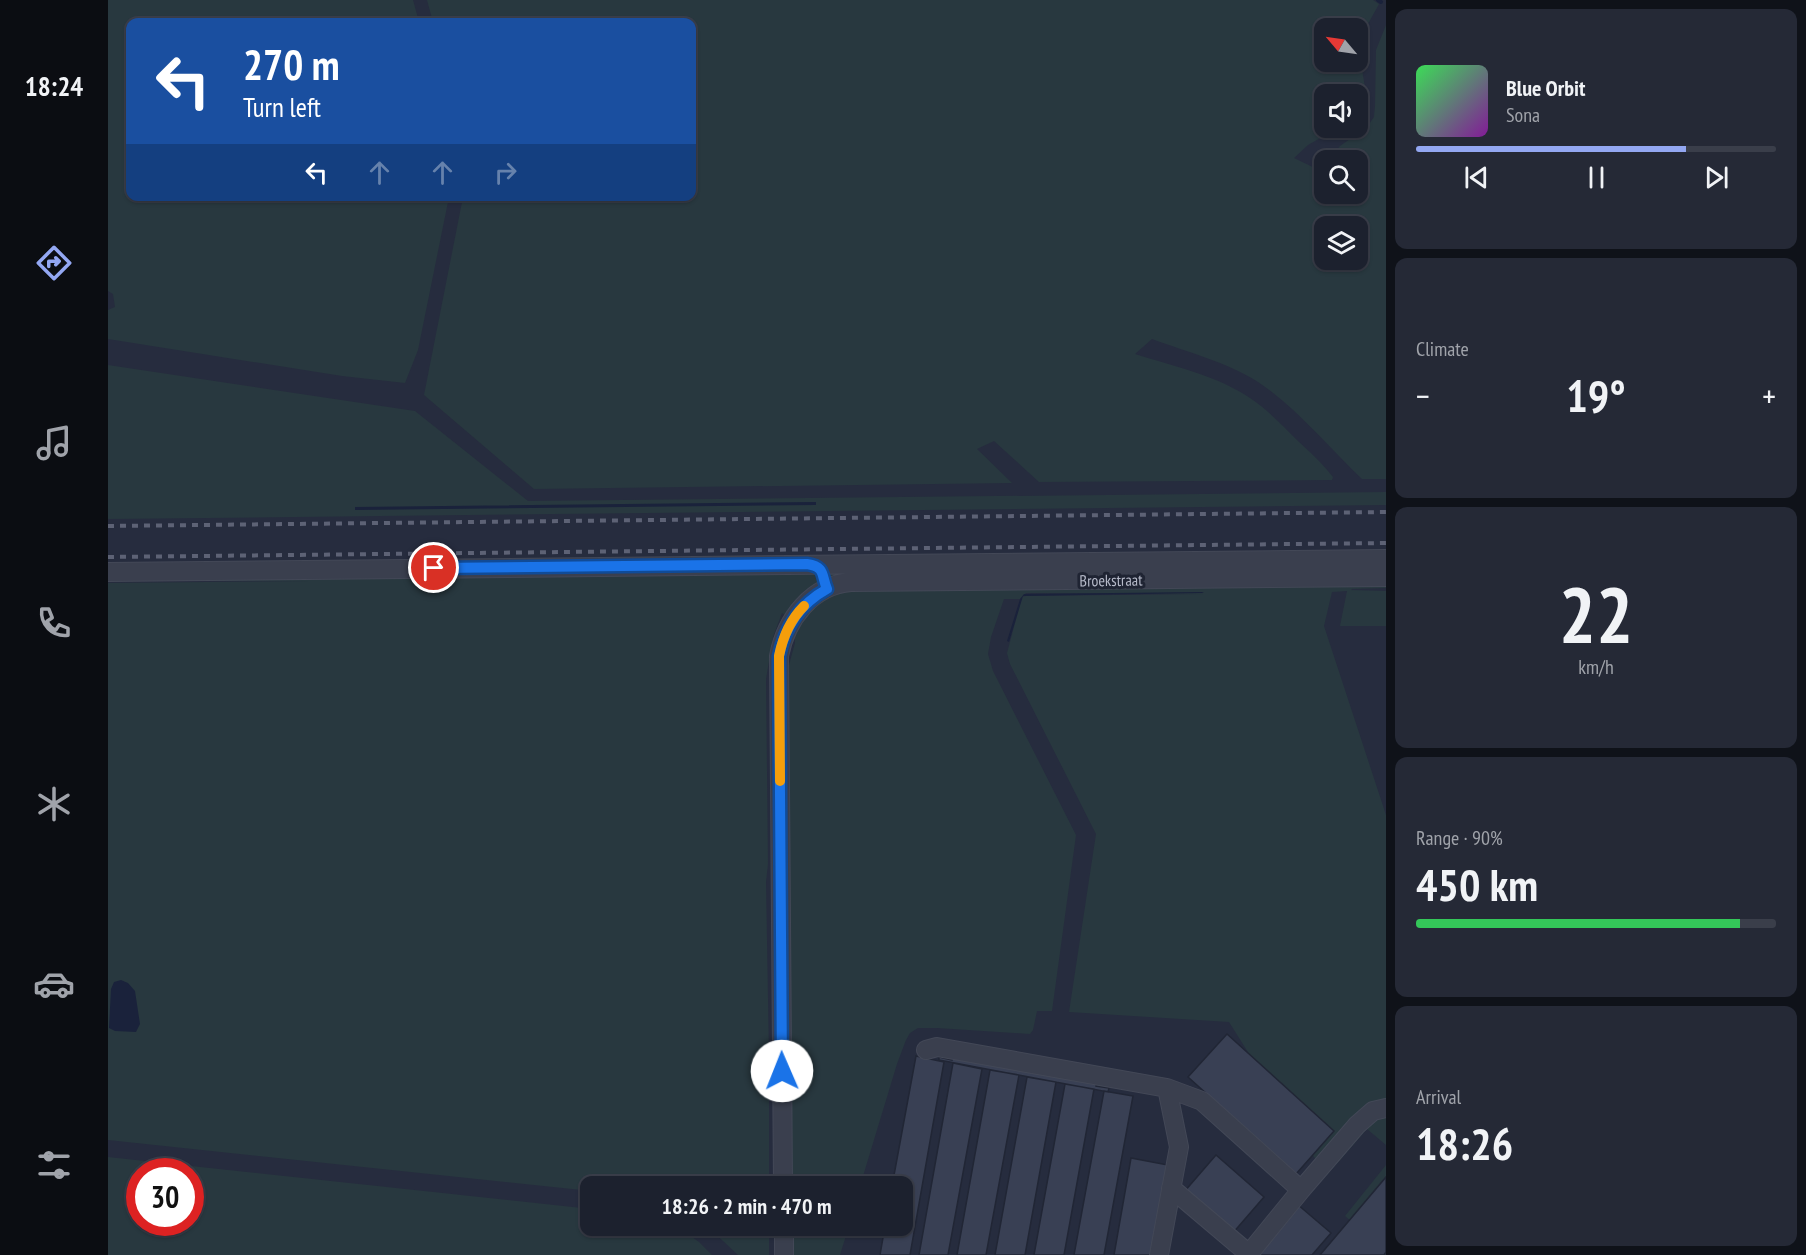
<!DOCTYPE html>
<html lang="en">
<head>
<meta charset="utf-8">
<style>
	:root { --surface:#1c212e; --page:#252936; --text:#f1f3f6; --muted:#a0a3aa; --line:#3a3e4a; --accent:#93a7f2 }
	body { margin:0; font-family:"PT Sans Narrow",sans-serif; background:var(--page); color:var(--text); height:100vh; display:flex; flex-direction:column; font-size:22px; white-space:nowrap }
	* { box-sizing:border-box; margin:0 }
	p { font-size:20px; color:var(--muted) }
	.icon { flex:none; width:33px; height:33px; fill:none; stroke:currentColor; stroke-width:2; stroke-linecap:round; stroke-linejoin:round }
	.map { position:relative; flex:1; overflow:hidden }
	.details { display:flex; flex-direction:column; gap:9px; padding:9px; background:#0f1219; width:420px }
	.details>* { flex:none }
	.guide { position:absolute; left:18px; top:18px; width:570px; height:183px; border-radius:12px; box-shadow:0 2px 4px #0004,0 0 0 2px var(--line); background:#1a4fa0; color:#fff; overflow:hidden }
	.needle { width:39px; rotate:299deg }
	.fabs { position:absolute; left:1206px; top:18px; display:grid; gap:12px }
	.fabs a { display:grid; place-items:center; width:54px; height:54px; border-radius:12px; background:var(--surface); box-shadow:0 2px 4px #0004,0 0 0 2px var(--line); font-size:30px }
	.speed { position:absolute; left:18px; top:1158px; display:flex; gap:12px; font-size:30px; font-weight:700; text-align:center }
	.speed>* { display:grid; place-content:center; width:78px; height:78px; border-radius:50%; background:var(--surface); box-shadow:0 2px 4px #0004,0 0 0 2px var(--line); line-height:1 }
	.speed .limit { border:9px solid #d22; background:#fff; color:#111 }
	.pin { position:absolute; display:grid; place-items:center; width:51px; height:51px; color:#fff; margin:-26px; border:3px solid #fff; border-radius:50%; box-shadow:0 2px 6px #0007 }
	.me { position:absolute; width:66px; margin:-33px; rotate:359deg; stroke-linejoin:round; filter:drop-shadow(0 0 4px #0008) }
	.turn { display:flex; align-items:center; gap:21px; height:126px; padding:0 18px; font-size:27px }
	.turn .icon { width:78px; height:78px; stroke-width:2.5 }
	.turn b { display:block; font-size:42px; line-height:51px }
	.lanes { display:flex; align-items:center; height:57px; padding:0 18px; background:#0003; justify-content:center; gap:30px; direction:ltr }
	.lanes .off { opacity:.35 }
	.big { font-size:45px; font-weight:800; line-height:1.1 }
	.details .tile { flex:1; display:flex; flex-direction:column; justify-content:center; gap:9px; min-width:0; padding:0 21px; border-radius:12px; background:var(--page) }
	.details .dial { align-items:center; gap:0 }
	.dial b { font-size:78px; line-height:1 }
	.song { display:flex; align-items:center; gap:18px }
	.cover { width:72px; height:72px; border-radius:9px; background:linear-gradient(135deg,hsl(130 70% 55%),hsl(290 70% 35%)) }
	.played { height:6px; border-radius:3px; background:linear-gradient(90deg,var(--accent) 75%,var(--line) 75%) }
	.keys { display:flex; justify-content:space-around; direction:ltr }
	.heat { display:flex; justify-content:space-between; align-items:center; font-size:33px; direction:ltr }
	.charge { height:9px; border-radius:4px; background:linear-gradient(90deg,#34c759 90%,var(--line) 0) }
	.trip { position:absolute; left:472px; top:1176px; width:333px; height:60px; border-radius:12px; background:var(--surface); box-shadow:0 2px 4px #0004,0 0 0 2px var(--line); font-weight:800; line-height:60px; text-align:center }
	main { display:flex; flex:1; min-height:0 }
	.tab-bar { display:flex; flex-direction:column; width:108px; justify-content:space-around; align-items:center; background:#0b0d12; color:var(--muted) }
	.tab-bar .icon { width:42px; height:42px }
	.tab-bar .on { color:var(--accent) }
	.tab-bar b { font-size:27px; color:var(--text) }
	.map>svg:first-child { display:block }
	.green { fill:#28383f; fill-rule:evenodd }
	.water { fill:#1a223b }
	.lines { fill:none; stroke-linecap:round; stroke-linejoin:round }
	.stream { stroke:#1a223b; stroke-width:4 }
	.building { fill:#394054; stroke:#212635; stroke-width:1.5 }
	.minor-casing { stroke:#434857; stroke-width:20 }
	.minor { stroke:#3a3f4e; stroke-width:18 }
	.rail { stroke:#5d6275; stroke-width:4; stroke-dasharray:6 6; stroke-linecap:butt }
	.route-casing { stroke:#114b97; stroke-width:15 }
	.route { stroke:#1a73e8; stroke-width:10 }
	.slow { stroke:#f59e0b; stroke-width:10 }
	.labels { text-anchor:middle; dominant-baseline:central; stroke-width:6; stroke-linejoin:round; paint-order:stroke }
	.street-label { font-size:16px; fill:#b6bac9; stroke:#1f2433 }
</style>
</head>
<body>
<main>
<nav class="tab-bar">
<b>18:24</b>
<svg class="icon on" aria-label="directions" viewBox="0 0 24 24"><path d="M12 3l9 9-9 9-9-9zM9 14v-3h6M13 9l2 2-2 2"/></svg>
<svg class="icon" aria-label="music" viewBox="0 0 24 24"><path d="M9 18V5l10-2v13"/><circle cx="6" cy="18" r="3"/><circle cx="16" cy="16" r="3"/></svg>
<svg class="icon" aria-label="phone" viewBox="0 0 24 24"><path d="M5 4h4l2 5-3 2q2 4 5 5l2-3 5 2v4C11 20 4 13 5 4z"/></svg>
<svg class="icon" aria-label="climate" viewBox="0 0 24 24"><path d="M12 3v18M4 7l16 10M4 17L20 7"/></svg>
<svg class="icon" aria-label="car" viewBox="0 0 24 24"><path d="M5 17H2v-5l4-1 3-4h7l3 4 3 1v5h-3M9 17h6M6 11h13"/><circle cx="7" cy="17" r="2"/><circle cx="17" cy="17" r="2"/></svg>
<svg class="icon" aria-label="filters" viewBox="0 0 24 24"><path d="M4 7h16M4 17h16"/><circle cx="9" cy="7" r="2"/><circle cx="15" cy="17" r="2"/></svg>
</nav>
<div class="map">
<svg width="1278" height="1255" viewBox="0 0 1278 1255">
	<rect width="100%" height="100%" fill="#262c3e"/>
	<path class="green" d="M 0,0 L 305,0 L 311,22 L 22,22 L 22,196 L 341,197 L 310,350 L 297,383 L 234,376 L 0,339 L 0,310 L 7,307 L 5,294 L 0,291 Z
		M 319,0 L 1265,0 L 1271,4 C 1265,16 1253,33 1252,47 C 1250,71 1265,90 1250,112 L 1250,94 L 1216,94 L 1216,128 L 1230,128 L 1200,145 L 1186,158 L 1213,171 L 1216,166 L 1216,194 L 1250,194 L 1250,160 L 1220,160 L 1232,146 L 1259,127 L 1266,117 L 1267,106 L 1268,50 L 1278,25 L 1278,479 L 1254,479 C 1220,447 1189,408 1150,382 C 1119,362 1079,352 1044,339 L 1027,354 C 1065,366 1108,375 1142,398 C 1160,410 1175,426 1190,441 C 1202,452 1215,464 1225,477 L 1224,480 L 931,482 L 886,441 L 869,449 L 904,483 L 426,489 L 316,395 L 355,197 L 584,196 L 584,22 L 325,22 ZM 1216,28 L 1250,28 L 1250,62 L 1216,62 ZM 1216,226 L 1250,226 L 1250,260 L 1216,260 Z
		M 0,365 L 307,411 L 420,501 L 1278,492 L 1278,505 L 0,519 Z
		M 1278,550 L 1278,574 L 743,579 L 681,619 L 674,613 L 665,637 L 658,679 L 660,864 L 658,882 L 661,1056 L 661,1186 L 483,1186 L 483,1191 L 0,1140 L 0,583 L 204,581 L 0,581 L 0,564 Z
		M 1278,580 L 1278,588 L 1244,589 L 1243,590 L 1278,591 L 1278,626 L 1232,626 L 1239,591 L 1224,592 L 1216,626 L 1278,815 L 1278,1145 L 1259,1129 L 1218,1176 L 1121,1022 L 961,1012 L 988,834 L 902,664 L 899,653 L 914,597 L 918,596 L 1095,594 L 918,593 L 912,599 L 896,599 L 883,637 L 880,654 L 885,671 L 968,835 L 944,1011 L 929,1011 L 925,1030 L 922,1034 L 829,1028 L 810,1028 L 802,1033 L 798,1040 L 789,1064 L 752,1186 L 683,1186 L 677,707 L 681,665 L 687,643 L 686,623 L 729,588 Z
		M 0,1157 L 483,1209 L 483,1226 L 569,1226 L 591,1242 L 604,1255 L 0,1255 ZM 32,1172 L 82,1172 L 82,1222 L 32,1222 Z
		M 1278,1165 L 1278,1250 L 1237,1216 Z
		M 599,1226 L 661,1226 L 661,1255 L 630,1255 Z
		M 684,1226 L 741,1226 L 732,1255 L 684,1255 Z"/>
	<path class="water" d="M 708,502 L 708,505 L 247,510 L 247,507 Z
		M 1094,592 L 1096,593 L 915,596 L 901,642 L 899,641 L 912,599 L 916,594 Z
		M 13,980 L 20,983 L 27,991 L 32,1024 L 28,1032 L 7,1031 L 1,1028 L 3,989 L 6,982 Z"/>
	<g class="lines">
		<path class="stream" d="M 1270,0 L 1273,2"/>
	</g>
	<path class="building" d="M 1119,1034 L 1226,1131 L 1188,1174 L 1080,1077 Z
		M 845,1052 L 989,1079 L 988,1086 L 1001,1088 L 1000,1092 L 831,1060 L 831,1057 L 844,1060 Z
		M 808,1056 L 836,1062 L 802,1255 L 772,1255 L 777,1226 L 795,1226 L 795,1186 L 784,1186 Z
		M 845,1063 L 874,1069 L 840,1255 L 811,1255 Z
		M 882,1070 L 911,1075 L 878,1255 L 849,1255 Z
		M 919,1077 L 948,1082 L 917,1255 L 887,1255 Z
		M 957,1084 L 986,1089 L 956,1255 L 926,1255 Z
		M 996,1091 L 1025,1096 L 996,1255 L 966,1255 Z
		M 1108,1155 L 1156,1197 L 1124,1234 L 1076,1192 Z
		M 1023,1158 L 1060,1165 L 1044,1255 L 1006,1255 Z
		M 1278,1177 L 1278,1252 L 1276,1255 L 1212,1255 Z
		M 1189,1204 L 1223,1233 L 1204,1255 L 1146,1255 Z"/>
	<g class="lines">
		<g class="minor-casing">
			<path id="minor" d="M 0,572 L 1278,559
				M 818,1050 L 829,1047 L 1059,1088 L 1071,1147 L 1051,1255
				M 1059,1088 L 1094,1101 L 1193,1190 L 1140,1255
				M 675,1186 L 671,656 C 678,619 704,585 743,582 L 1278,577
				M 1063,1188 L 1141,1254
				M 1193,1190 L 1249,1125 L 1265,1111 L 1278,1108
				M 676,1226 L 676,1255"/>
		</g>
		<use href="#minor" class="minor"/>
		<path class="rail" d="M 0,526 L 1278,512
			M 0,557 L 1278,543"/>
	</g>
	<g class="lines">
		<g class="route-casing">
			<path id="route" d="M 326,568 L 699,564 C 718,567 713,575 719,589 C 692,604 677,626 671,656 L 674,1071"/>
		</g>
		<use href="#route" class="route"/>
		<path class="slow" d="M 672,781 L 671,656 C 675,636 682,620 696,606"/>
	</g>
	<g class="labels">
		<g class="street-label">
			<text transform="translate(1003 580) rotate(-1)">Broekstraat</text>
		</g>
	</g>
</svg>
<div class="fabs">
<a><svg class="needle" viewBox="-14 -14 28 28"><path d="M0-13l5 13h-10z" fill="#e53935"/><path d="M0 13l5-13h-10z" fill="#a0a3aa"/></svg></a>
<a><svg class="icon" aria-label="sound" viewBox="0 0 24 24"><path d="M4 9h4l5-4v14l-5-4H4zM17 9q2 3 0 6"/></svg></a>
<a><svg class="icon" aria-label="search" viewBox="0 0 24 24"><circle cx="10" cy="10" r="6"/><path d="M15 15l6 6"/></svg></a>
<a><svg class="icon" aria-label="layers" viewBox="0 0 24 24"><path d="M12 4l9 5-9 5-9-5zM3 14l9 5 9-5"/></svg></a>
</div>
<div class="speed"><div class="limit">30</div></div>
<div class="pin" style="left:326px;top:568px;background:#d93025"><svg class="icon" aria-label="arrive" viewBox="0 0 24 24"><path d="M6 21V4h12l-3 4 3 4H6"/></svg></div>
<svg class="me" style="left:674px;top:1071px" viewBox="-20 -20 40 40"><circle r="19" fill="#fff"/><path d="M0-13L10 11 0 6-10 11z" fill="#1a73e8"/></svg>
<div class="trip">18:26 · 2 min · 470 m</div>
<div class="guide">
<div class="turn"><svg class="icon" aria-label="left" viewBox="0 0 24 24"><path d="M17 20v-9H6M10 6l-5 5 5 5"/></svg><div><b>270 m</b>Turn left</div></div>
<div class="lanes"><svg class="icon" aria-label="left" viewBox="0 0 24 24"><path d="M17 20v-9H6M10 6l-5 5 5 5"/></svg><svg class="icon off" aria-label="ahead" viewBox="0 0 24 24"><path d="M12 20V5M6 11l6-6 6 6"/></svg><svg class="icon off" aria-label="ahead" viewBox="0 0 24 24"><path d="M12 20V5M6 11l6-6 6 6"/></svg><svg class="icon off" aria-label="right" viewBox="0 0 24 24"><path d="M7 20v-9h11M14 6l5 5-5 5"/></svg></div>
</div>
</div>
<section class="details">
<div class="tile">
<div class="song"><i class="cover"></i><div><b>Blue Orbit</b><p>Sona</p></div></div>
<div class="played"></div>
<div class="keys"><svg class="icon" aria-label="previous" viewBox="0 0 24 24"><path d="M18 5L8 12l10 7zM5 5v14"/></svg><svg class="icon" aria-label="pause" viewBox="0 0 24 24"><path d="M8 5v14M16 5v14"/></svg><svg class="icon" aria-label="next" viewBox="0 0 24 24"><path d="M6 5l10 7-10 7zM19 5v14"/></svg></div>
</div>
<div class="tile"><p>Climate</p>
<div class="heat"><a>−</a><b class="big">19°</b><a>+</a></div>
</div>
<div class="tile dial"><b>22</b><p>km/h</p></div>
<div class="tile"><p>Range · 90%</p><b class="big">450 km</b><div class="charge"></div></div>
<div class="tile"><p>Arrival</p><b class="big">18:26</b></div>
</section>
</main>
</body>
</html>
